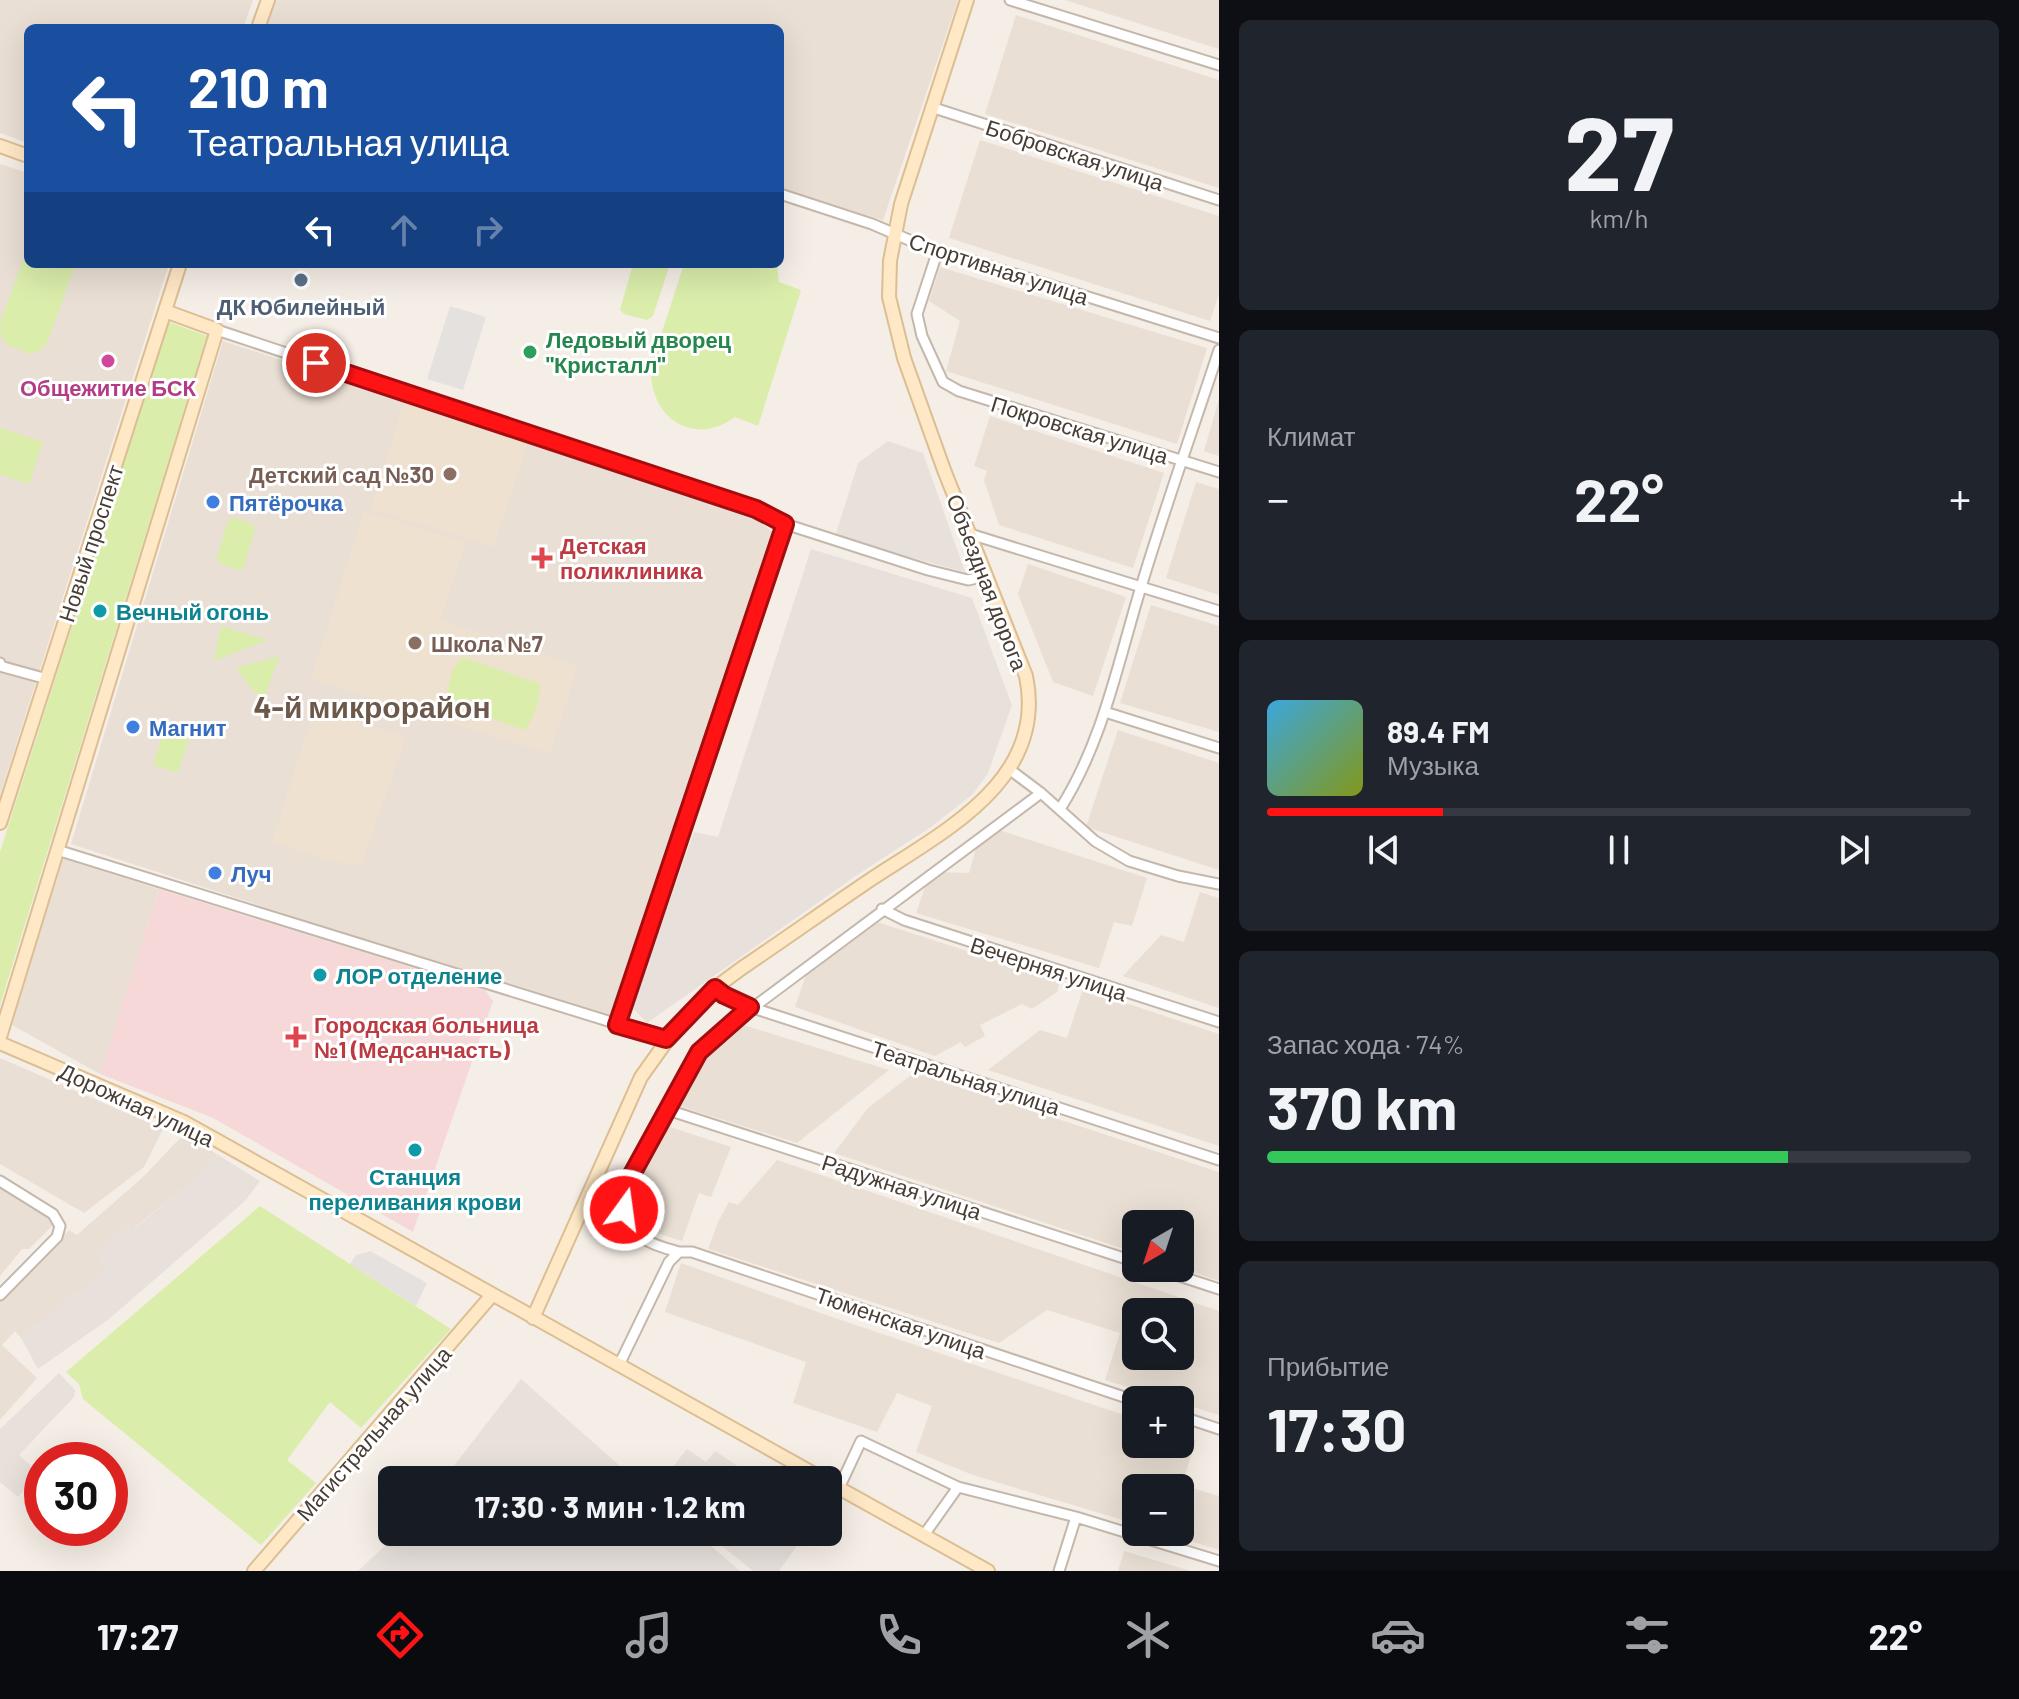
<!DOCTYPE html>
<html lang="ru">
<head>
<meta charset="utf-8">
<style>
	:root { --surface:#171b24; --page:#20242c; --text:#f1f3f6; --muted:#9ea1a6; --line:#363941; --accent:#ff1315 }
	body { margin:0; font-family:Barlow,sans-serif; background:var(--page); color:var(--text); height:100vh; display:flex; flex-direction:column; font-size:30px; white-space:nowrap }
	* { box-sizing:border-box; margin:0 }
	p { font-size:26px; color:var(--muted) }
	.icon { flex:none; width:44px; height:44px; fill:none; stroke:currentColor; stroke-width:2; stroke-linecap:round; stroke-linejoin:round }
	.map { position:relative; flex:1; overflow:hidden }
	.panel { display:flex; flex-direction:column; gap:20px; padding:20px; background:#0d0f14; width:800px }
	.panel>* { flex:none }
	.top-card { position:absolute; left:24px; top:24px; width:760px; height:244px; border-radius:12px; box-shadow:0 8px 32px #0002; background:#1a4fa0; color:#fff; overflow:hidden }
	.needle { width:52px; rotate:219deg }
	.controls { position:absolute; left:1122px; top:1210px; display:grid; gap:16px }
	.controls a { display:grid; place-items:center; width:72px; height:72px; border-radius:12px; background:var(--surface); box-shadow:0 8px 32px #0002; font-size:40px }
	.speed { position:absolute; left:24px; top:1442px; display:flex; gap:16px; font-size:40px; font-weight:700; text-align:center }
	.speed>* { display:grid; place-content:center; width:104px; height:104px; border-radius:50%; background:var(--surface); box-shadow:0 8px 32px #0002; line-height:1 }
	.speed .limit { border:12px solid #d22; background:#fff; color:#111 }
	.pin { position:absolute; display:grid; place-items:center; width:68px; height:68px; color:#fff; margin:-34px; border:4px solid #fff; border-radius:50%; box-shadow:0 2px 8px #0007 }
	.me { position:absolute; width:88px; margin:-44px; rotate:14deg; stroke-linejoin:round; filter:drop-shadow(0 0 6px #0008) }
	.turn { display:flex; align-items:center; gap:28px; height:168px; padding:0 32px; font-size:36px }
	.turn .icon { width:104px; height:104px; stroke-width:2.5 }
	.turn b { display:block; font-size:56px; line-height:68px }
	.lanes { display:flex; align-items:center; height:76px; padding:0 32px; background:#0003; justify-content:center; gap:40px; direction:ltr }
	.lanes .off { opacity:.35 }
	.big { font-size:60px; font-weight:700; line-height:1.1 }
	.panel .card { flex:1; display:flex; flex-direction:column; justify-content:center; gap:12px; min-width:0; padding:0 28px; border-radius:12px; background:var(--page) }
	.panel .dial { align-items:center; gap:0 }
	.dial b { font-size:104px; line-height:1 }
	.song { display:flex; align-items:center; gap:24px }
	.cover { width:96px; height:96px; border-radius:12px; background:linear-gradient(135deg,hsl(200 70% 55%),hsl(70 70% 35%)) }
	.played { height:8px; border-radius:4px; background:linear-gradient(90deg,var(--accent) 25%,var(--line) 25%) }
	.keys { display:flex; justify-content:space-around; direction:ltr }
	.heat { display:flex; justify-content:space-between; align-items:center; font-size:44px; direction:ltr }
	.charge { height:12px; border-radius:6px; background:linear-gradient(90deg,#34c759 74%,var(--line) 0) }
	.trip { position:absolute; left:378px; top:1466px; width:464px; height:80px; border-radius:12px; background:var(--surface); box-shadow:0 8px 32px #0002; font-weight:700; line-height:80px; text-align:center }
	.dock { display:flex; height:128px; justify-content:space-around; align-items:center; background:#090b0e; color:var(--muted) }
	.dock .icon { width:56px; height:56px }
	.dock .active { color:var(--accent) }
	.dock b { font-size:36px; color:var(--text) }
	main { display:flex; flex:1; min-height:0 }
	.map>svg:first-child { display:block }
	.residential { fill:#e9dfd4; fill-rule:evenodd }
	.industrial { fill:#e7e0db }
	.education { fill:#efe1cf }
	.medical { fill:#f6d8d9 }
	.green { fill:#daedab }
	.parking { fill:#e5e1df }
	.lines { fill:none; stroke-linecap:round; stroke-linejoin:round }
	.street-casing { stroke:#c4b7ab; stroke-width:13 }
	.secondary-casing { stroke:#dcbe93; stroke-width:16 }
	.street { stroke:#fff; stroke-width:9 }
	.secondary { stroke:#ffe8c6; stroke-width:12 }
	.route-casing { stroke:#a60c0e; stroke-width:20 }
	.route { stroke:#ff1315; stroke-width:14 }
	.service-dot { fill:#5c6f8a; stroke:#fff; stroke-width:3 }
	.leisure-dot { fill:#2e9e5b; stroke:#fff; stroke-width:3 }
	.hotel-dot { fill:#d1479c; stroke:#fff; stroke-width:3 }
	.education-dot { fill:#8d6e63; stroke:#fff; stroke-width:3 }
	.shop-dot { fill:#3f7fe0; stroke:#fff; stroke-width:3 }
	.health-dot { fill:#e0444e; stroke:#fff; stroke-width:3 }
	.culture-dot { fill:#0f9aa8; stroke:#fff; stroke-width:3 }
	.labels { text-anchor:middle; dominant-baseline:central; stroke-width:6; stroke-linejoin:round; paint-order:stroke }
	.street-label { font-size:22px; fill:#483d35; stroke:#fff }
	.service-label { font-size:22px; font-weight:bold; fill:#4e5e75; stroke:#fff }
	.leisure-label { font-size:22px; font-weight:bold; fill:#27864d; stroke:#fff; text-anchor:start }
	.hotel-label { font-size:22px; font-weight:bold; fill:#b23c85; stroke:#fff }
	.education-label { font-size:22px; font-weight:bold; fill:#785e54; stroke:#fff; text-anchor:end }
	.shop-label { font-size:22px; font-weight:bold; fill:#366cbe; stroke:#fff; text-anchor:start }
	.health-label { font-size:22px; font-weight:bold; fill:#be3a42; stroke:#fff; text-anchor:start }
	.culture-label { font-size:22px; font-weight:bold; fill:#0d838f; stroke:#fff; text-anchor:start }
	.district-label { font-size:30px; font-weight:bold; fill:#6c594b; stroke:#fff }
</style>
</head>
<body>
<main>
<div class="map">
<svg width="1219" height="1571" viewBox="0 0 1219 1571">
	<rect width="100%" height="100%" fill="#f5eee6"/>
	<path class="residential" d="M 0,0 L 253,0 L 243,28 L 28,28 L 28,143 L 0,133 Z
		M 274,0 L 958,0 L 883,220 L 780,188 L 780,28 L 271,28 L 265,26 Z
		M 1065,0 L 1219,0 L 1219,49 Z
		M 1016,15 L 1219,80 L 1219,188 L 985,114 Z
		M 980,140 L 1219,216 L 1219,294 L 1210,321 L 949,238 Z
		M 0,164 L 28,173 L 28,264 L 169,264 L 0,795 Z
		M 940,267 L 1207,348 L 1177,444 L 946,371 L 960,321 L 929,301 Z
		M 223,341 L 529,440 L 754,517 L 780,538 L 612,1020 L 71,844 Z
		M 1219,399 L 1219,456 L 1204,451 Z
		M 990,416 L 1164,473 L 1133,568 L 999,525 L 984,480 L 987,471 L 974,466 Z
		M 1196,482 L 1219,489 L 1219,595 L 1166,578 Z
		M 1028,564 L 1126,597 L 1093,696 L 1053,682 L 1018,594 Z
		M 1151,605 L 1219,626 L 1219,732 L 1120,703 Z
		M 1118,730 L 1219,763 L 1219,870 L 1086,827 Z
		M 999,830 L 1147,878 L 1132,926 L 1114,922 L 1099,968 L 916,913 L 926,884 L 940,872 L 969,873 L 976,848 Z
		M 63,859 L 159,889 L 100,1074 L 12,1025 Z
		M 1200,892 L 1219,898 L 1219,1008 L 1123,976 L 1161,935 L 1184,942 Z
		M 874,921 L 1060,981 L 1057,992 L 1032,1009 L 1022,1004 L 980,1025 L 985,1036 L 965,1047 L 961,1042 L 935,1056 L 795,1007 L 808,969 Z
		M 1083,989 L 1219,1034 L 1219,1146 L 988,1070 L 1040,1030 L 1067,1038 Z
		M 740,1024 L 889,1070 L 797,1143 L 676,1105 L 707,1048 Z
		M 0,1058 L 163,1129 L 144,1167 L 84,1213 L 0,1164 Z
		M 915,1072 L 1219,1172 L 1219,1281 L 1180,1268 L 1180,1224 L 1136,1224 L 1136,1253 L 834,1153 L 868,1108 Z
		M 664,1125 L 731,1147 L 711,1197 L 699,1193 L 682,1241 L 644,1229 L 638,1167 Z
		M 185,1133 L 218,1155 L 189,1184 L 134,1228 L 95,1252 L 107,1268 L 21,1338 L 15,1331 L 2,1345 L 37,1378 L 0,1420 L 0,1301 L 69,1230 L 77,1235 L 142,1178 Z
		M 777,1160 L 1219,1311 L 1219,1415 L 1180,1403 L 1180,1400 L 1170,1400 L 1105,1380 L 1120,1333 L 1047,1310 L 999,1343 L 708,1249 L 718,1222 L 729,1202 L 738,1205 ZM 1136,1312 L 1180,1312 L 1180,1356 L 1136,1356 Z
		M 0,1188 L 47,1215 L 53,1225 L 29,1249 L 22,1249 L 0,1276 Z
		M 681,1263 L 826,1315 L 1136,1419 L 1136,1444 L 1180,1444 L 1180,1434 L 1196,1440 L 1182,1485 L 1219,1496 L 1219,1550 L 1161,1532 L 1180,1532 L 1180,1488 L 1136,1488 L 1136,1524 L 973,1475 L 916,1452 L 932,1406 L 897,1393 L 877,1432 L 793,1403 L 806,1362 L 665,1312 Z
		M 1124,1551 L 1191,1571 L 1118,1571 Z"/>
	<path class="industrial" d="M 888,441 L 923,453 L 965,572 L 835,537 L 858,463 Z
		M 811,549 L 972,598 L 1012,705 L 988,773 L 973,794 L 931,827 L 857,875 L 647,1023 L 632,1007 L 694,832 L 718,837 Z
		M 218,1155 L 260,1181 L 245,1201 L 109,1319 L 38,1369 L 21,1338 L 107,1268 L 95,1252 L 128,1224 L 135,1228 L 189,1184 Z
		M 59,1373 L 75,1390 L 74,1397 L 19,1455 L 39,1473 L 18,1497 L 0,1482 L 0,1429 Z
		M 521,1379 L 636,1480 L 443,1480 Z
		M 687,1449 L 706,1462 L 715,1451 L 758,1480 L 666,1480 L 664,1478 Z
		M 400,1532 L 695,1532 L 740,1571 L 358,1571 Z
		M 705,1532 L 807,1532 L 779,1571 L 753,1571 Z"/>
	<path class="education" d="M 405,399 L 529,440 L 493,547 L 371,509 Z
		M 364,511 L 466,542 L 440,620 L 578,666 L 550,754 L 311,679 Z
		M 315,707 L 406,737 L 362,863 L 343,864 L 272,842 Z"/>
	<path class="medical" d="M 159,889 L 485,990 L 493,1001 L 413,1232 L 213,1118 L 100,1074 Z"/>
	<path class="green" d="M 28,246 L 28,264 L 76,264 L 47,343 L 43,349 L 31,354 L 6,344 L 1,335 L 0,323 Z
		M 633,264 L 670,264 L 653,316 L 647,320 L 624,314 L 620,310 Z
		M 684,264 L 777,264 L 779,282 L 801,290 L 758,426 L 735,417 C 691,449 648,415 651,366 Z
		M 169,322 L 207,336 L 0,1005 L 0,852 Z
		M 0,428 L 43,442 L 29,484 L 0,474 Z
		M 236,518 L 252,524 L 255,528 L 244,568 L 238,570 L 220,564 L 217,558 L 227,523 L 230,519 Z
		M 221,626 L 267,640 L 214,661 Z
		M 279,656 L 263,703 L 236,668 Z
		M 462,657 L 540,684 C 540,702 535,715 525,730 L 445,703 L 452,671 Z
		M 167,721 L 192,729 L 178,773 L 153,765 Z
		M 260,1206 L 451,1329 L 361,1428 L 330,1402 L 287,1460 L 316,1483 L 261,1545 L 83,1399 L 79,1384 L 66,1372 Z"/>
	<path class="parking" d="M 450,306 L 486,317 L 463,390 L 427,379 Z
		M 370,1251 L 427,1283 L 416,1306 L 350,1264 L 356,1255 Z"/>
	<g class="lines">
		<g class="street-casing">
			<path id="street" d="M 1010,0 L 1219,65
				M 931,107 L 1219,200
				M 780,194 L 872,224 L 916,243 L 1219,338
				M 938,250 L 917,314 L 922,336 L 943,382 L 959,391 L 1219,472
				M 217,330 L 756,509 L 785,524 L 928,570 L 968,580 L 986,576
				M 970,534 L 1219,611
				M 0,663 L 0,666 L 47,679
				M 1105,712 L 1219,748
				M 1009,769 L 1041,793 L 1095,841 L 1129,861 L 1178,876 L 1219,884
				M 1060,809 C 1103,742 1118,662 1141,587 C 1165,507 1193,429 1219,350
				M 57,850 L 666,1039
				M 882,909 L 904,920 L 1219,1022
				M 715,988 L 735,1001 L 750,1007 L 1219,1160
				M 617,1025 L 785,524
				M 668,1110 L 1136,1262
				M 0,1181 L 53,1214 L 60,1226 L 57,1237 L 0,1295
				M 679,1252 C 641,1242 630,1235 620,1196 L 699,1052 L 712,1038 L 1041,793
				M 1155,1268 L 1219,1289
				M 619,1365 L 669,1262 L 679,1252 L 692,1252 L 1136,1401
				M 1180,1416 L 1219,1429
				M 839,1488 L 861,1441 L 958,1487 L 1076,1517 L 1219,1561
				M 924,1535 L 958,1487
				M 1059,1571 L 1076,1517"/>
		</g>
		<g class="secondary-casing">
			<path id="secondary" d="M 258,28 L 268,0
				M 0,146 L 28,156
				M 0,823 L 180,264
				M 0,1037 L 217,330 L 165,311
				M 0,1043 L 184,1122 L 825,1480
				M 533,1318 L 641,1077 L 681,1021 L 715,988 L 742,968 C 785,939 827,909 870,880 C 942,832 1048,781 1026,676 L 944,470 L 904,358 L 889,297 L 890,261 L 901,204 L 967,0
				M 828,1482 L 988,1571
				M 254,1571 L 492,1295"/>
		</g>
		<use href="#street" class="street"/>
		<use href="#secondary" class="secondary"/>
	</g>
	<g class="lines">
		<g class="route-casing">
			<path id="route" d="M 316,363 L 756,509 L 785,524 L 617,1025 L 666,1039 L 715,988 L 724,995 L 750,1007 L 699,1052 L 620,1196 L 624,1210"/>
		</g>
		<use href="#route" class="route"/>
	</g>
	<circle class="service-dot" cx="301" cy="280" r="8"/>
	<circle class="leisure-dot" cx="530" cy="352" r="8"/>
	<circle class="hotel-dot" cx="108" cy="361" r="8"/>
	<g class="education-dot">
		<circle cx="450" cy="474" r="8"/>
		<circle cx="415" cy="643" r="8"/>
	</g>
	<g class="shop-dot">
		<circle cx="213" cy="502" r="8"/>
		<circle cx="133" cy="727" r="8"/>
		<circle cx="215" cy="873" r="8"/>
	</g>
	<g class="health-dot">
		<path d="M538 546h8v8h8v8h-8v8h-8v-8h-8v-8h8z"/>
		<path d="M292 1025h8v8h8v8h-8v8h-8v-8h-8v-8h8z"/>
	</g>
	<g class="culture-dot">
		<circle cx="100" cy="611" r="8"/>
		<circle cx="320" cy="975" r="8"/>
		<circle cx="415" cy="1150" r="8"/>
	</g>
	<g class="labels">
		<g class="street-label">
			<text transform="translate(1075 154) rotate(18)">Бобровская улица</text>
			<text transform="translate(999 268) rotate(18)">Спортивная улица</text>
			<text transform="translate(1080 429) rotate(17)">Покровская улица</text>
			<text transform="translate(90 543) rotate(-72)">Новый проспект</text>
			<text transform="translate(988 582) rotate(69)">Объездная дорога</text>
			<text transform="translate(1049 968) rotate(18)">Вечерняя улица</text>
			<text transform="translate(966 1077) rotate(18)">Театральная улица</text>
			<text transform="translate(137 1104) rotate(25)">Дорожная улица</text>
			<text transform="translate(902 1186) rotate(18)">Радужная улица</text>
			<text transform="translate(901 1322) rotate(19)">Тюменская улица</text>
			<text transform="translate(373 1433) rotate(-49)">Магистральная улица</text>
		</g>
		<g class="service-label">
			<text x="301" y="306">ДК Юбилейный</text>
		</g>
		<g class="leisure-label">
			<text x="546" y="339">Ледовый дворец<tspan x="546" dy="25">"Кристалл"</tspan></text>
		</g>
		<g class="hotel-label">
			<text x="108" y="387">Общежитие БСК</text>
		</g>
		<g class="education-label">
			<text x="434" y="474">Детский сад №30</text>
			<text x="431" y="643" text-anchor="start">Школа №7</text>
		</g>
		<g class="shop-label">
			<text x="229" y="502">Пятёрочка</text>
			<text x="149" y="727">Магнит</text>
			<text x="231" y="873">Луч</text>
		</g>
		<g class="health-label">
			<text x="560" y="545">Детская<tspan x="560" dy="25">поликлиника</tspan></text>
			<text x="314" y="1024">Городская больница<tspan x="314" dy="25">№1 (Медсанчасть)</tspan></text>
		</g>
		<g class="culture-label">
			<text x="116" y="611">Вечный огонь</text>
			<text x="336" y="975">ЛОР отделение</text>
			<text x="415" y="1176" text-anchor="middle">Станция<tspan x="415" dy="25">переливания крови</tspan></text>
		</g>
		<g class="district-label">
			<text x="372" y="706">4-й микрорайон</text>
		</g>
	</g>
</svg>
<div class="controls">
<a><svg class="needle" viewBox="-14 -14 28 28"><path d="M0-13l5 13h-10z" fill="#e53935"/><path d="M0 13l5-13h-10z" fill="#9ea1a6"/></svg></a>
<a><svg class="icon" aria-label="search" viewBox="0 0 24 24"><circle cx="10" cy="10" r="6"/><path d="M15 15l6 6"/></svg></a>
<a>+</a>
<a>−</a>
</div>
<div class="speed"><div class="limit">30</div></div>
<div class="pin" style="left:316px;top:363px;background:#d93025"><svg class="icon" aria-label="arrive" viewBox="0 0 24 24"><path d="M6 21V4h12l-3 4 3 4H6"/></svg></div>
<svg class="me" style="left:624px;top:1210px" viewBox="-20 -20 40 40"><circle r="17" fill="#ff1315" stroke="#fff" stroke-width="3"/><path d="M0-11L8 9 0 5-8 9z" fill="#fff"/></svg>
<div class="trip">17:30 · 3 мин · 1.2 km</div>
<div class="top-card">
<div class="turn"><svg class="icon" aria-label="left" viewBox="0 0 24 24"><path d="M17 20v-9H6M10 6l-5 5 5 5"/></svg><div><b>210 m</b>Театральная улица</div></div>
<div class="lanes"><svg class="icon" aria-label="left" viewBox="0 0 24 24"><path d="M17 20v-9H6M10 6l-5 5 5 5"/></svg><svg class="icon off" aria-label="ahead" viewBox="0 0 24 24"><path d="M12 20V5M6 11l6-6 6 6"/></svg><svg class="icon off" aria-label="right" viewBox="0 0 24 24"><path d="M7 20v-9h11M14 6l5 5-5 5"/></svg></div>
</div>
</div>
<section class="panel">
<div class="card dial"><b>27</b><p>km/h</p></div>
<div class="card"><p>Климат</p>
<div class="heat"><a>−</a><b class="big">22°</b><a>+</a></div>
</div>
<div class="card">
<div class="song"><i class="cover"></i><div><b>89.4 FM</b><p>Музыка</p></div></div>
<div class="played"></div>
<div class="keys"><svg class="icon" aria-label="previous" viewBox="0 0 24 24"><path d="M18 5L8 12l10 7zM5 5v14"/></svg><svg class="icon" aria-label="pause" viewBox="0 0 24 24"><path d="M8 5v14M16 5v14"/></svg><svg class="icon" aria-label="next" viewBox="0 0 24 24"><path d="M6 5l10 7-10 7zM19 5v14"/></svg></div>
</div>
<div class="card"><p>Запас хода · 74%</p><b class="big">370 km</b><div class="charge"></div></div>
<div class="card"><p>Прибытие</p><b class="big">17:30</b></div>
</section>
</main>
<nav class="dock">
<b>17:27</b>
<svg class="icon active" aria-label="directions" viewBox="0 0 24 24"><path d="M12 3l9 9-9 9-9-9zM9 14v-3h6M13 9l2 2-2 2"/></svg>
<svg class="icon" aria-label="music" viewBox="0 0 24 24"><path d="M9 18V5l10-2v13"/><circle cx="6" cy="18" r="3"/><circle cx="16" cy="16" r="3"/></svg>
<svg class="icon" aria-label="phone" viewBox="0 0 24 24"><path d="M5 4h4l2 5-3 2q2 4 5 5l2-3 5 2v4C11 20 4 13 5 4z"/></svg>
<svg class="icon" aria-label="climate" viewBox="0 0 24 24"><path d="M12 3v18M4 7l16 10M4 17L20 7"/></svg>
<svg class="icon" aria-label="car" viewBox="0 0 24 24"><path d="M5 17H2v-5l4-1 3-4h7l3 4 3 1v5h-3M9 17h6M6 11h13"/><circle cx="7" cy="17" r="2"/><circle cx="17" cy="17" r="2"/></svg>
<svg class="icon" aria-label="filters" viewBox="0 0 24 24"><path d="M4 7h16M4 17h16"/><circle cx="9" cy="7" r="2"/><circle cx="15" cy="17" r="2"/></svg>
<b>22°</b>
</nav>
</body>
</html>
